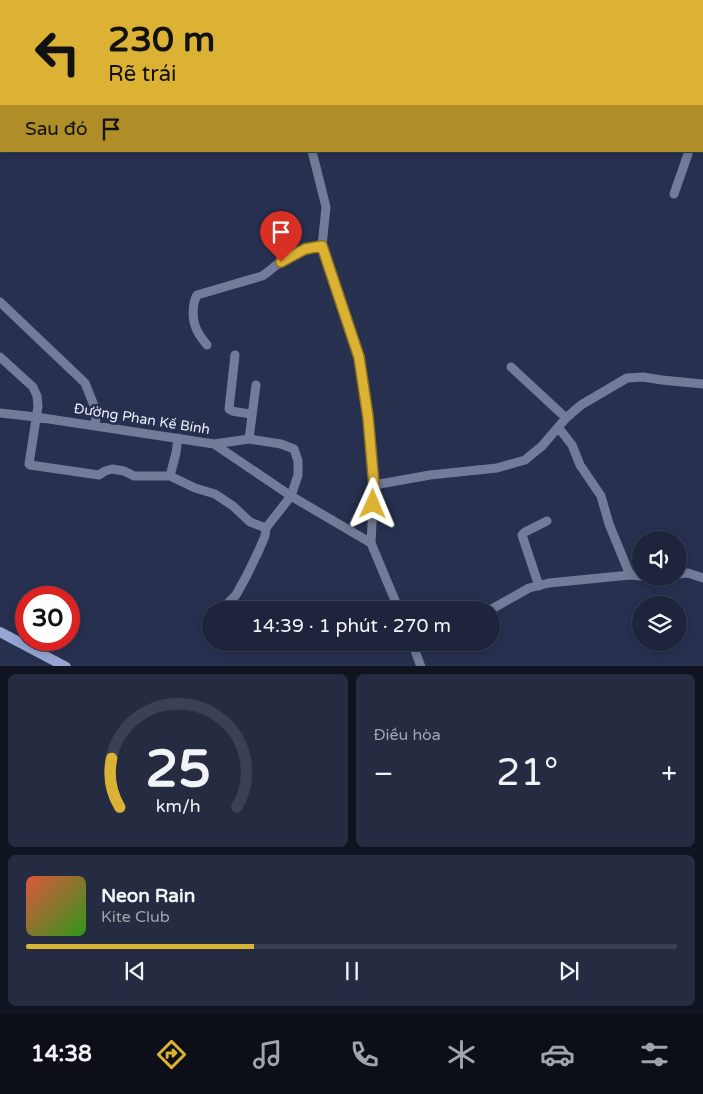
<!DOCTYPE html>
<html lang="vi">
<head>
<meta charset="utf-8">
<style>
	:root { --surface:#1d243b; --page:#252c42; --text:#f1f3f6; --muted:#a0a4af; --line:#3b4155; --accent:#dbb233 }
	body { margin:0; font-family:"Varela Round",sans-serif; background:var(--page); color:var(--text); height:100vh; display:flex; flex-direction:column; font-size:19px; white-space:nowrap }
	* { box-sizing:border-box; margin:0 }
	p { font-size:16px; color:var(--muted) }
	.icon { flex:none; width:28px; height:28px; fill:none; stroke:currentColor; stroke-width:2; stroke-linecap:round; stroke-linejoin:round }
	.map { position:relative; height:666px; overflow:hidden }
	.sheet { display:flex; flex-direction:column; gap:8px; padding:8px; background:#101420; flex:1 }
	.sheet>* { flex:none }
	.guide { position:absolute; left:0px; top:0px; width:704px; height:152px; box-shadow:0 2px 8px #0003,0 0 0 1px var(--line); background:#dbb233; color:#111; overflow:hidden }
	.controls { position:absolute; left:632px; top:531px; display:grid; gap:10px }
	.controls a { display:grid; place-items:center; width:55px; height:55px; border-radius:50%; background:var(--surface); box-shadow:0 2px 8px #0003,0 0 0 1px var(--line); font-size:25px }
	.speed { position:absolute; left:15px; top:586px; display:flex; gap:10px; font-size:25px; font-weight:700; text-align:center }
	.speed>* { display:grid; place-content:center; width:65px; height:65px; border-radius:50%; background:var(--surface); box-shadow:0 2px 8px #0003,0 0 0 1px var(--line); line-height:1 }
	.speed .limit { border:8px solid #d22; background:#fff; color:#111 }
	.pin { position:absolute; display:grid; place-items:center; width:42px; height:42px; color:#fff; margin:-51px -21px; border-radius:50% 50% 50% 0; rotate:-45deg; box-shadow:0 0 5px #0007 }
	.pin .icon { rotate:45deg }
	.me { position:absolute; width:55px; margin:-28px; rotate:1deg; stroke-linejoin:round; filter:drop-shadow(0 0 4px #0008) }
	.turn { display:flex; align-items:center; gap:18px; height:105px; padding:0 25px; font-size:22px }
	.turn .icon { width:65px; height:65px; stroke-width:2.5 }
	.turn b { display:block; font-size:35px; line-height:42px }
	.then { display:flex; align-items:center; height:48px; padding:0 25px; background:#0003; gap:10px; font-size:19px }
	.big { font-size:38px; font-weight:600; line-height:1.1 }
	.sheet .card { flex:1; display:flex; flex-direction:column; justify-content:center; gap:8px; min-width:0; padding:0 18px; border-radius:8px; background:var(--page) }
	.sheet .dial { align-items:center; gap:0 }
	.dial svg { height:130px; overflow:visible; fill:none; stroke:var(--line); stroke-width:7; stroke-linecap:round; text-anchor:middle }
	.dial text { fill:var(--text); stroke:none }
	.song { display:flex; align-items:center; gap:15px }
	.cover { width:60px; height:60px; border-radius:8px; background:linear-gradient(135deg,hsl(10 70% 55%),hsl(110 70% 35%)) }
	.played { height:5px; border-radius:2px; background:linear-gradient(90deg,var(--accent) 35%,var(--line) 35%) }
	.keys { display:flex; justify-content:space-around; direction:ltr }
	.heat { display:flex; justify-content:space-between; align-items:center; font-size:28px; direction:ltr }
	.sheet .tiles { flex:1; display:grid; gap:8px; grid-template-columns:1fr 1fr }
	.card:last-child { grid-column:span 2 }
	.trip { position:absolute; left:202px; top:601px; width:298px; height:50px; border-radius:25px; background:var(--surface); box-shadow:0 2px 8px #0003,0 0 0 1px var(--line); font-weight:600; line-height:50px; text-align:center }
	.menu { display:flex; height:80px; justify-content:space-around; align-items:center; background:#0c0e18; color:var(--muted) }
	.menu .icon { width:35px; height:35px }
	.menu .selected { color:var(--accent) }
	.menu b { font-size:22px; color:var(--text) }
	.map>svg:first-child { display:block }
	.green { fill:#2e5536 }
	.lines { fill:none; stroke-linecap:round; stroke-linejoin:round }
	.street { stroke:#727c98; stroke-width:9 }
	.secondary { stroke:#96a5d2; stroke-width:10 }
	.route-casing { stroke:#8e7421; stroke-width:12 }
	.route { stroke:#dbb233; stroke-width:9 }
	.labels { text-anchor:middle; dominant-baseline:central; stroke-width:5; stroke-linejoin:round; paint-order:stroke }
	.street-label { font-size:14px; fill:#ecf0fc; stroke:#27304f }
</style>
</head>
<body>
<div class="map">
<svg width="703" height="667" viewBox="0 0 703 667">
	<rect width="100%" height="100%" fill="#27304f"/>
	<path class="green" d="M 202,0 L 492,0 L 493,1 L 203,1 Z
		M 556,0 L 703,0 L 703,12 L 702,1 L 550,1 Z"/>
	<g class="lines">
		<path class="street" d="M 168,0 L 170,1
			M 262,0 L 262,1
			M 702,112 L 703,110
			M 312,151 L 326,207 L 322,246 L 359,357 L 368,417 L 374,485 L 371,543 L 399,610
			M 674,194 L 689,151
			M 0,302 L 85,383 L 95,408 L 96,426
			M 207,345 C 203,340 198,334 196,328 C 192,319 192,304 197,295 L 262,276 C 269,272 274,266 281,262 C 294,253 307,249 322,246
			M 235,355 L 229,409 C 235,414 244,411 251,415
			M 0,357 L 33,387 L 37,396 L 38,406 L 29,464 L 30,465 L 99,475 L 105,471 L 112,469 L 124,471 L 134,476 L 170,476 L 195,488 L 215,494 L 233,506 L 250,522 L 266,528
			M 511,367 L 566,418
			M 0,413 L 36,417 L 214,444 L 291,496 L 371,543
			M 558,427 L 572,445 L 580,465 L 601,496 L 609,524 L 630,575
			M 249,439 L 256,385
			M 214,444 L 249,439 L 281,444 L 294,449 L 298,461 L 298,475 L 291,496 L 266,528 L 265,536 L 259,550 L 247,575 L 236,595 L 221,610
			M 170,476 L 176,453 L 178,438
			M 374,485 L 430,475 L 497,468 L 525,460 L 542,446 L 566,418 L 581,405 L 627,378 L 643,377 L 662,380 L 703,384
			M 679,574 L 688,573 L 703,578
			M 539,586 L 522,535 L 525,532 L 547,521
			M 490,610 L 529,588 L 549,583 L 630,575 L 641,576
			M 208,621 L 211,618
			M 412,642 L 421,667
			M 414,647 L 424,642"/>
		<path class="secondary" d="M 0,632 L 66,667"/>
	</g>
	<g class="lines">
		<g class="route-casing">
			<path id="route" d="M 281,262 L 305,249 L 322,246 L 359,357 L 368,417 L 374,485 L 373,504"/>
		</g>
		<use href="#route" class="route"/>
	</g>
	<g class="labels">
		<g class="street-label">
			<text transform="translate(142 419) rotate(9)">Đường Phan Kế Bính</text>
		</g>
	</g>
</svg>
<div class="controls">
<a><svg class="icon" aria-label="sound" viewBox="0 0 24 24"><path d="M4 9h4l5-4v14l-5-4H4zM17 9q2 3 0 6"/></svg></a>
<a><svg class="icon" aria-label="layers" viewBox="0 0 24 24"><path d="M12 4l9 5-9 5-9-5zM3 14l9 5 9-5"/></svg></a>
</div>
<div class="speed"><div class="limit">30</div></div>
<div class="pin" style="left:281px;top:262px;background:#d93025"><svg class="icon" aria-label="arrive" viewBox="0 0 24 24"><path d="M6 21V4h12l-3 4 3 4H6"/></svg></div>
<svg class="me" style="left:373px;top:504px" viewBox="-20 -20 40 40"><path d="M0-17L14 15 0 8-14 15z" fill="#dbb233" stroke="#fff" stroke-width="4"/></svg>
<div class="trip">14:39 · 1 phút · 270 m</div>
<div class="guide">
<div class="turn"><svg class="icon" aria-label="left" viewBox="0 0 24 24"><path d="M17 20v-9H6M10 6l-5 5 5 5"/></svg><div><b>230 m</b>Rẽ trái</div></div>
<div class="then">Sau đó<svg class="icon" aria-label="arrive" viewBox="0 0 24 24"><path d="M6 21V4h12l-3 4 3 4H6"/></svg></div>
</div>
</div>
<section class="sheet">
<div class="tiles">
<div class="card dial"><svg viewBox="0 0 100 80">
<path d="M14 69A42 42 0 1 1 86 69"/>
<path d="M14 69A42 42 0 0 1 9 39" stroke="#dbb233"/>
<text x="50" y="56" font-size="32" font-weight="700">25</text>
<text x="50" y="72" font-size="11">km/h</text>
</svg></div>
<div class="card"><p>Điều hòa</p>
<div class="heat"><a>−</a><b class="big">21°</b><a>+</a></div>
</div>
<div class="card">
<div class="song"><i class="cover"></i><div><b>Neon Rain</b><p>Kite Club</p></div></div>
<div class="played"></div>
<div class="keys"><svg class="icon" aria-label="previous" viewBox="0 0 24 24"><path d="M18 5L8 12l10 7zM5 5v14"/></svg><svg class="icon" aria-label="pause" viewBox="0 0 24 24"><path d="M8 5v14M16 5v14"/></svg><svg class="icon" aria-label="next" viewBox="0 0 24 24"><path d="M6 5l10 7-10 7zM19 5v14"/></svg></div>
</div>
</div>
</section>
<nav class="menu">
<b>14:38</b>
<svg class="icon selected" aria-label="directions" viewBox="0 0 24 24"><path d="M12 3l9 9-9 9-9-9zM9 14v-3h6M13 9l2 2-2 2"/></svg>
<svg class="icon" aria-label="music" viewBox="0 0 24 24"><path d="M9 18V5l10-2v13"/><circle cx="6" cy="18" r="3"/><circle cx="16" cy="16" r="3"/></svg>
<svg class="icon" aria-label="phone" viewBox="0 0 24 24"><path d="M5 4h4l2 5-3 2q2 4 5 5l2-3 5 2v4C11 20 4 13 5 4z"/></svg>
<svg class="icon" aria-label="climate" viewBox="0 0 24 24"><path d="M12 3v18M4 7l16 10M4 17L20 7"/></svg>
<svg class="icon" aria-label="car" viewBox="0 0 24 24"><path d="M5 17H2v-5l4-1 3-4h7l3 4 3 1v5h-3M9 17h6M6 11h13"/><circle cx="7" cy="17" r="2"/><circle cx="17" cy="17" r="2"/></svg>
<svg class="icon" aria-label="filters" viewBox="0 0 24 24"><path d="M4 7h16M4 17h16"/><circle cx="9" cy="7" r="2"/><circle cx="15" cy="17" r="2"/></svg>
</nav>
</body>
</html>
